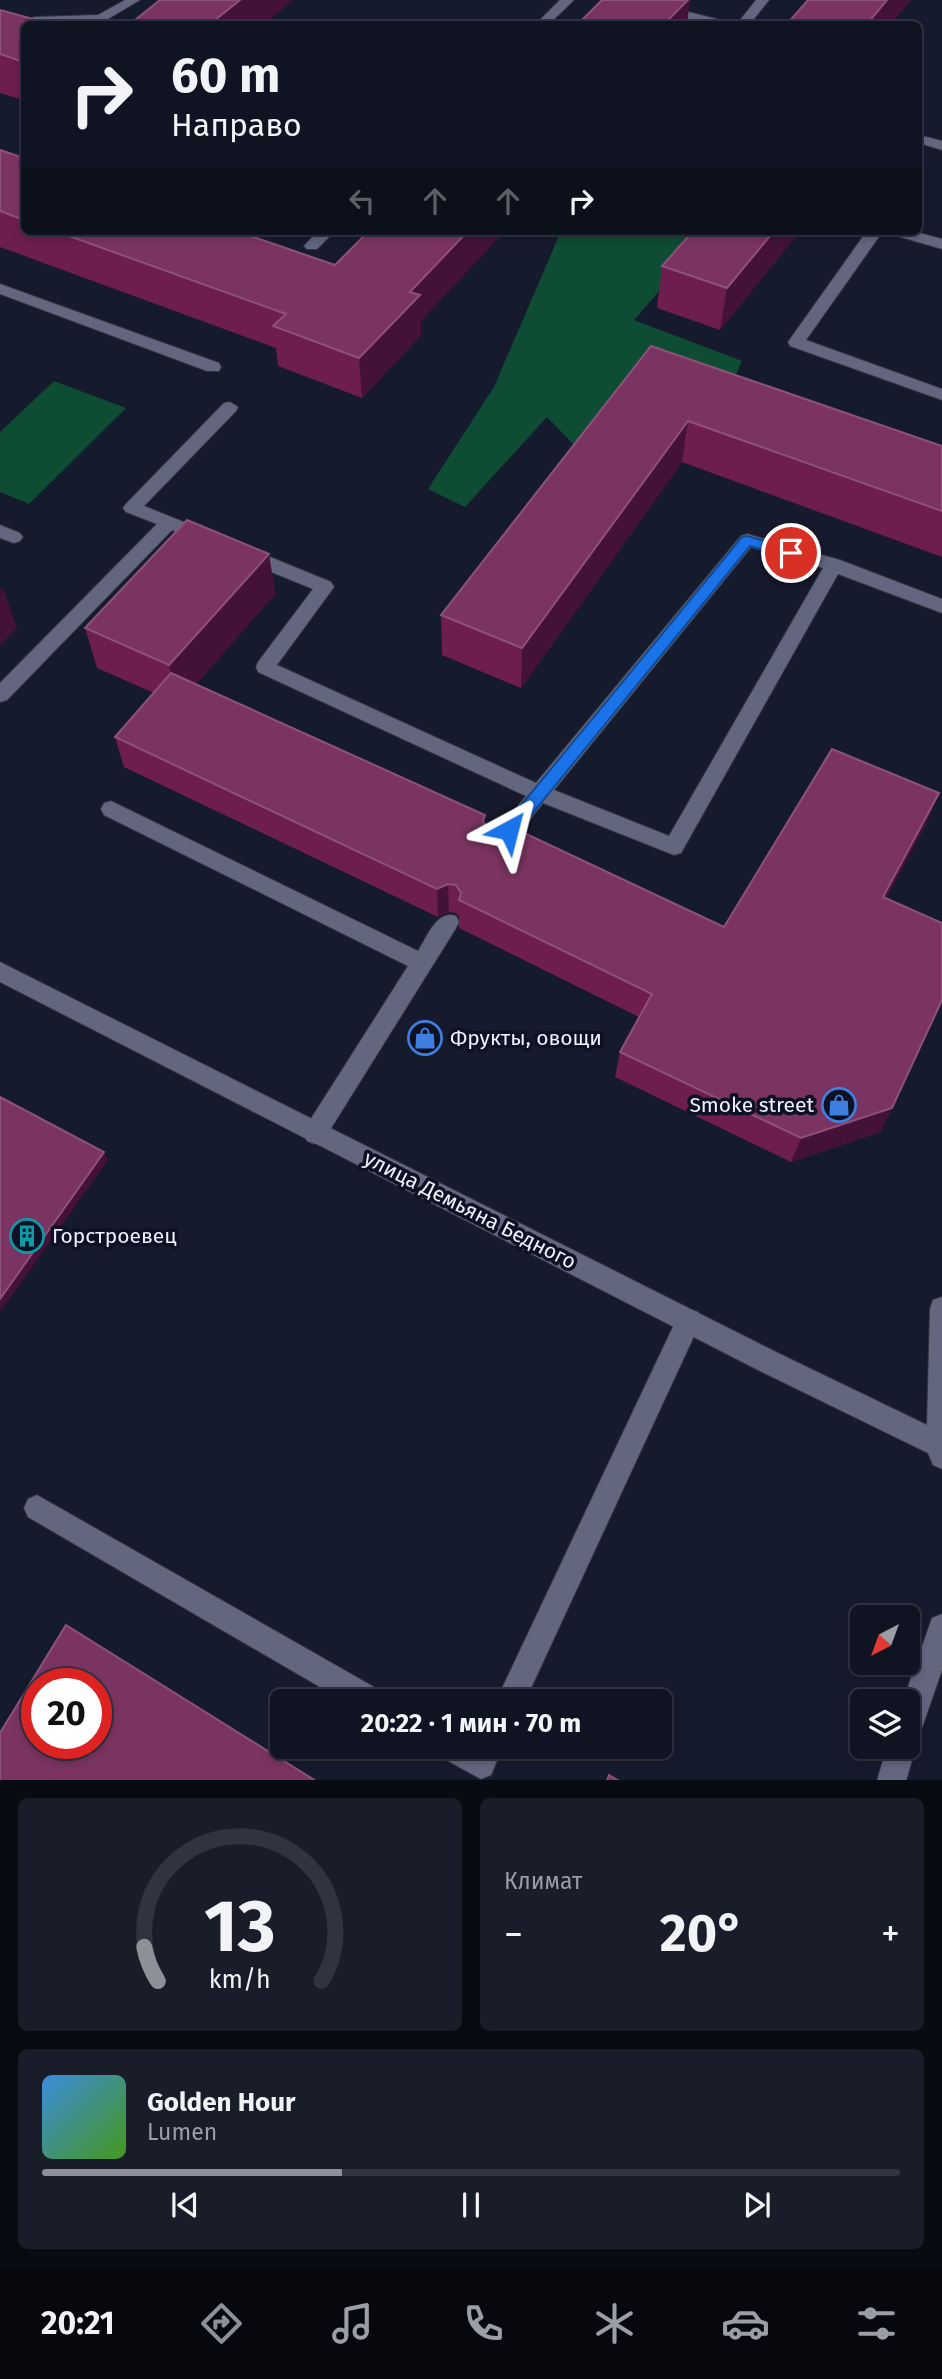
<!DOCTYPE html>
<html lang="ru">
<head>
<meta charset="utf-8">
<style>
	:root { --surface:#101422; --page:#191d2a; --text:#f1f3f6; --muted:#9c9ea5; --line:#303340; --accent:#8c9099 }
	body { margin:0; font-family:"Fira Sans",sans-serif; background:var(--page); color:var(--text); height:100vh; display:flex; flex-direction:column; font-size:26px; white-space:nowrap }
	* { box-sizing:border-box; margin:0 }
	p { font-size:23px; color:var(--muted) }
	.icon { flex:none; width:38px; height:38px; fill:none; stroke:currentColor; stroke-width:2; stroke-linecap:round; stroke-linejoin:round }
	.map { position:relative; height:1780px; overflow:hidden }
	.details { display:flex; flex-direction:column; gap:18px; padding:18px; background:#090b13; flex:1 }
	.details>* { flex:none }
	.guide { position:absolute; left:21px; top:21px; width:901px; height:214px; border-radius:10px; box-shadow:0 4px 10px #0003,0 0 0 2px var(--line); background:#101422; color:var(--text); overflow:hidden }
	.needle { width:46px; rotate:221deg }
	.tools { position:absolute; left:850px; top:1605px; display:grid; gap:14px }
	.tools a { display:grid; place-items:center; width:70px; height:70px; border-radius:10px; background:var(--surface); box-shadow:0 4px 10px #0003,0 0 0 2px var(--line); font-size:35px }
	.speed { position:absolute; left:21px; top:1668px; display:flex; gap:14px; font-size:35px; font-weight:700; text-align:center }
	.speed>* { display:grid; place-content:center; width:91px; height:91px; border-radius:50%; background:var(--surface); box-shadow:0 4px 10px #0003,0 0 0 2px var(--line); line-height:1 }
	.speed .limit { border:10px solid #d22; background:#fff; color:#111 }
	.pin { position:absolute; display:grid; place-items:center; width:60px; height:60px; color:#fff; margin:-30px; border:4px solid #fff; border-radius:50%; box-shadow:0 2px 7px #0007 }
	.me { position:absolute; width:77px; margin:-38px; rotate:38deg; stroke-linejoin:round; filter:drop-shadow(0 0 5px #0008) }
	.turn { display:flex; align-items:center; gap:24px; height:147px; padding:0 35px; font-size:32px }
	.turn .icon { width:91px; height:91px; stroke-width:2.5 }
	.turn b { display:block; font-size:49px; line-height:60px }
	.lanes { display:flex; align-items:center; height:66px; padding:0 35px; background:#0003; justify-content:center; gap:35px; direction:ltr }
	.lanes .off { opacity:.35 }
	.big { font-size:52px; font-weight:700; line-height:1.1 }
	.details .card { flex:1; display:flex; flex-direction:column; justify-content:center; gap:10px; min-width:0; padding:0 24px; border-radius:10px; background:var(--page) }
	.details .dial { align-items:center; gap:0 }
	.dial svg { height:182px; overflow:visible; fill:none; stroke:var(--line); stroke-width:7; stroke-linecap:round; text-anchor:middle }
	.dial text { fill:var(--text); stroke:none }
	.song { display:flex; align-items:center; gap:21px }
	.cover { width:84px; height:84px; border-radius:10px; background:linear-gradient(135deg,hsl(210 70% 55%),hsl(100 70% 35%)) }
	.played { height:7px; border-radius:4px; background:linear-gradient(90deg,var(--accent) 35%,var(--line) 35%) }
	.keys { display:flex; justify-content:space-around; direction:ltr }
	.heat { display:flex; justify-content:space-between; align-items:center; font-size:38px; direction:ltr }
	.details .tiles { flex:1; display:grid; gap:18px; grid-template-columns:1fr 1fr }
	.card:last-child { grid-column:span 2 }
	.trip { position:absolute; left:270px; top:1689px; width:402px; height:70px; border-radius:10px; background:var(--surface); box-shadow:0 4px 10px #0003,0 0 0 2px var(--line); font-weight:700; line-height:70px; text-align:center }
	.menu { display:flex; height:112px; justify-content:space-around; align-items:center; background:#06080e; color:var(--muted) }
	.menu .icon { width:49px; height:49px }
	.menu .selected { color:var(--accent) }
	.menu b { font-size:32px; color:var(--text) }
	.map>svg:first-child { display:block }
	.green { fill:#0e4c34 }
	.lines { fill:none; stroke-linecap:round; stroke-linejoin:round }
	.lane-casing { stroke:#323443; stroke-width:2 }
	.street-casing { stroke:#323443; stroke-width:2 }
	.lane { fill:#62677f; fill-rule:evenodd }
	.street { fill:#62677f; fill-rule:evenodd }
	.wall { fill:#6d1d4e }
	.shaded-wall { fill:#441239 }
	.building { fill:#7b3461; stroke:#8d5279; stroke-width:2; fill-rule:evenodd }
	.route { fill:#1a73e8; stroke:#114b97; stroke-width:2 }
	.labels { text-anchor:middle; dominant-baseline:central; stroke-width:7; stroke-linejoin:round; paint-order:stroke }
	.poi-label { font-size:21px; fill:#eff2fd; stroke:#0d1123; text-anchor:start }
	.street-label { font-size:21px; fill:#eff2fd; stroke:#0d1123 }
</style>
</head>
<body>
<div class="map">
<svg width="942" height="1781" viewBox="0 0 942 1781">
	<rect width="100%" height="100%" fill="#161a2d"/>
	<path class="green" d="M 561,231 L 712,231 L 634,320 L 742,361 L 724,402 L 575,446 L 547,417 L 465,507 L 428,489 L 494,387 Z
		M 54,381 L 126,408 L 29,504 L 0,492 L 0,432 Z"/>
	<g class="lines">
		<g class="lane-casing">
			<path id="lane" d="M 125,0 L 140,0 L 101,23 L 23,24 L 34,17 L 98,15 Z
				M 560,0 L 574,0 L 549,24 L 536,24 Z
				M 619,0 L 640,0 L 725,21 L 727,24 L 706,24 L 620,3 Z
				M 756,0 L 769,0 L 750,24 L 737,24 Z
				M 919,135 L 942,141 L 942,150 L 919,143 Z
				M 318,231 L 335,231 L 317,249 L 307,249 L 304,246 Z
				M 867,231 L 883,231 L 806,340 L 942,389 L 942,400 L 790,346 L 788,342 Z
				M 887,231 L 912,231 L 942,239 L 942,249 L 890,234 Z
				M 0,284 L 219,363 L 221,367 L 219,371 L 207,371 L 0,294 Z
				M 230,402 L 238,407 L 236,411 L 144,506 L 211,533 L 214,537 L 211,541 L 205,543 L 172,530 L 7,700 L 0,702 L 0,683 L 157,524 L 126,512 L 123,508 L 126,504 L 224,403 Z
				M 0,525 L 20,533 L 23,537 L 20,541 L 14,543 L 0,538 Z
				M 747,534 L 840,560 L 942,599 L 942,613 L 838,574 L 681,853 L 674,855 L 543,803 L 502,854 L 495,856 L 488,854 L 485,848 L 488,842 L 526,796 L 258,672 L 256,667 L 258,662 L 313,589 L 239,559 L 236,554 L 239,549 L 251,549 L 331,582 L 334,587 L 277,665 L 536,783 L 741,536 ZM 751,547 L 823,568 L 669,836 L 554,790 Z
				M 111,801 L 418,951 C 427,937 437,909 456,916 L 459,922 L 456,928 L 323,1141 L 315,1144 L 307,1141 L 303,1133 L 307,1125 L 408,966 L 104,815 L 101,809 L 104,803 Z
				M 689,1309 L 698,1312 L 701,1321 L 525,1701 L 496,1701 L 680,1312 Z
				M 37,1495 L 381,1691 L 385,1701 L 344,1701 L 28,1517 L 24,1508 L 28,1499 Z
				M 435,1746 L 503,1746 L 491,1775 L 481,1779 L 439,1756 Z"/>
		</g>
		<g class="street-casing">
			<path id="street" d="M 0,962 L 780,1354 L 927,1425 L 930,1309 L 933,1300 L 942,1297 L 942,1469 L 933,1465 L 928,1453 L 762,1372 L 0,982 Z
				M 942,1614 L 942,1670 L 918,1739 L 914,1741 L 916,1746 L 906,1781 L 877,1781 L 887,1746 L 908,1746 L 908,1701 L 903,1701 L 932,1618 Z"/>
		</g>
		<use href="#lane" class="lane"/>
		<use href="#street" class="street"/>
	</g>
	<path class="wall" d="M 0,10 L 24,24 L 24,100 L 0,93 Z
		M 0,150 L 24,158 L 24,231 L 236,231 L 421,321 L 421,335 L 362,398 L 278,366 L 276,348 L 0,247 Z
		M 693,231 L 800,231 L 720,330 L 657,308 L 662,266 Z
		M 651,346 L 942,446 L 942,557 L 682,462 L 521,688 L 442,655 L 441,615 Z
		M 269,554 L 275,594 L 196,684 L 485,824 L 488,829 L 724,927 L 927,822 L 886,898 L 892,1108 L 880,1132 L 791,1162 L 615,1077 L 620,1052 L 639,1017 L 459,928 L 459,917 L 456,913 L 449,912 L 438,917 L 124,767 L 115,737 L 154,693 L 97,668 L 85,628 Z"/>
	<path class="shaded-wall" d="M 240,0 L 293,0 L 265,24 L 210,24 Z
		M 688,0 L 690,0 L 687,24 L 664,24 Z
		M 887,0 L 911,0 L 891,24 L 867,24 Z
		M 468,231 L 505,231 L 421,321 L 421,335 L 362,398 L 359,358 L 410,292 Z
		M 774,231 L 800,231 L 720,330 L 727,288 Z
		M 688,421 L 682,462 L 521,688 L 522,648 Z
		M 269,554 L 275,594 L 179,704 L 169,665 Z
		M 3,588 L 17,628 L 0,645 L 0,591 Z
		M 939,793 L 927,822 L 872,925 L 883,897 Z
		M 448,884 L 449,912 L 438,917 L 437,889 Z
		M 892,1108 L 880,1132 L 791,1162 L 801,1138 Z
		M 104,1152 L 108,1160 L 0,1312 L 0,1299 Z"/>
	<path class="building" d="M 160,0 L 240,0 L 210,24 L 130,24 Z
		M 602,0 L 688,0 L 664,24 L 578,24 Z
		M 808,0 L 887,0 L 867,24 L 787,24 Z
		M 0,10 L 51,24 L 24,24 L 24,62 L 0,54 Z
		M 0,150 L 24,158 L 24,220 L 0,211 Z
		M 55,231 L 236,231 L 335,265 L 369,231 L 468,231 L 410,292 L 420,295 L 359,358 L 273,326 L 286,314 Z
		M 693,231 L 774,231 L 727,288 L 662,266 Z
		M 651,346 L 942,446 L 942,511 L 688,421 L 522,648 L 441,615 Z
		M 187,520 L 269,554 L 169,665 L 85,628 Z
		M 171,673 L 485,815 L 483,821 L 488,829 L 496,831 L 507,825 L 724,927 L 832,749 L 939,793 L 883,897 L 942,923 L 942,1000 L 892,1108 L 801,1138 L 620,1052 L 652,994 L 459,900 L 461,893 L 456,885 L 448,884 L 437,889 L 115,737 Z
		M 0,1097 L 104,1152 L 0,1299 Z
		M 66,1625 L 316,1781 L 0,1781 L 0,1733 ZM 37,1684 L 96,1684 L 96,1743 L 37,1743 Z
		M 609,1775 L 619,1781 L 607,1781 Z"/>
	<path class="route" d="M 747,536 L 795,549 L 797,553 L 791,558 L 750,546 L 515,835 L 504,835 L 501,830 L 504,826 L 742,537 Z"/>
	<defs>
		<g id="shop-ring" transform="scale(1.75)"><circle r="9.5" fill="#0d1123" stroke="#3f7fe0" stroke-width="1.5"/><path d="M-5-2.5h2.3a2.7 3.5 0 0 1 5.4 0H5L5.5 6h-11ZM-1.5-2.5h3a1.5 2.3 0 0 0-3 0Z" fill="#3f7fe0"/></g>
		<g id="building-ring" transform="scale(1.75)"><circle r="9.5" fill="#0d1123" stroke="#0f9aa8" stroke-width="1.5"/><path d="M-4-6H4V6H1V3H-1V6H-4ZM-2.5-4.3h1.7v1.8h-1.7ZM.8-4.3h1.7v1.8H.8ZM-2.5-1h1.7V.8h-1.7ZM.8-1h1.7V.8H.8Z" fill="#0f9aa8"/></g>
	</defs>
	<g fill-rule="evenodd">
		<use href="#shop-ring" x="425" y="1038"/>
		<use href="#shop-ring" x="839" y="1105"/>
		<use href="#building-ring" x="27" y="1236"/>
	</g>
	<g class="labels">
		<g class="poi-label">
			<text x="450" y="1038">Фрукты, овощи</text>
			<text x="814" y="1105" text-anchor="end">Smoke street</text>
			<text x="52" y="1236">Горстроевец</text>
		</g>
		<g class="street-label">
			<text transform="translate(470 1210) rotate(27)">улица Демьяна Бедного</text>
		</g>
	</g>
</svg>
<div class="tools">
<a><svg class="needle" viewBox="-14 -14 28 28"><path d="M0-13l5 13h-10z" fill="#e53935"/><path d="M0 13l5-13h-10z" fill="#9c9ea5"/></svg></a>
<a><svg class="icon" aria-label="layers" viewBox="0 0 24 24"><path d="M12 4l9 5-9 5-9-5zM3 14l9 5 9-5"/></svg></a>
</div>
<div class="speed"><div class="limit">20</div></div>
<div class="pin" style="left:791px;top:553px;background:#d93025"><svg class="icon" aria-label="arrive" viewBox="0 0 24 24"><path d="M6 21V4h12l-3 4 3 4H6"/></svg></div>
<svg class="me" style="left:509px;top:830px" viewBox="-20 -20 40 40"><path d="M0-17L14 15 0 8-14 15z" fill="#1a73e8" stroke="#fff" stroke-width="4"/></svg>
<div class="trip">20:22 · 1 мин · 70 m</div>
<div class="guide">
<div class="turn"><svg class="icon" aria-label="right" viewBox="0 0 24 24"><path d="M7 20v-9h11M14 6l5 5-5 5"/></svg><div><b>60 m</b>Направо</div></div>
<div class="lanes"><svg class="icon off" aria-label="left" viewBox="0 0 24 24"><path d="M17 20v-9H6M10 6l-5 5 5 5"/></svg><svg class="icon off" aria-label="ahead" viewBox="0 0 24 24"><path d="M12 20V5M6 11l6-6 6 6"/></svg><svg class="icon off" aria-label="ahead" viewBox="0 0 24 24"><path d="M12 20V5M6 11l6-6 6 6"/></svg><svg class="icon" aria-label="right" viewBox="0 0 24 24"><path d="M7 20v-9h11M14 6l5 5-5 5"/></svg></div>
</div>
</div>
<section class="details">
<div class="tiles">
<div class="card dial"><svg viewBox="0 0 100 80">
<path d="M14 69A42 42 0 1 1 86 69"/>
<path d="M14 69A42 42 0 0 1 8 54" stroke="#8c9099"/>
<text x="50" y="56" font-size="32" font-weight="700">13</text>
<text x="50" y="72" font-size="11">km/h</text>
</svg></div>
<div class="card"><p>Климат</p>
<div class="heat"><a>−</a><b class="big">20°</b><a>+</a></div>
</div>
<div class="card">
<div class="song"><i class="cover"></i><div><b>Golden Hour</b><p>Lumen</p></div></div>
<div class="played"></div>
<div class="keys"><svg class="icon" aria-label="previous" viewBox="0 0 24 24"><path d="M18 5L8 12l10 7zM5 5v14"/></svg><svg class="icon" aria-label="pause" viewBox="0 0 24 24"><path d="M8 5v14M16 5v14"/></svg><svg class="icon" aria-label="next" viewBox="0 0 24 24"><path d="M6 5l10 7-10 7zM19 5v14"/></svg></div>
</div>
</div>
</section>
<nav class="menu">
<b>20:21</b>
<svg class="icon selected" aria-label="directions" viewBox="0 0 24 24"><path d="M12 3l9 9-9 9-9-9zM9 14v-3h6M13 9l2 2-2 2"/></svg>
<svg class="icon" aria-label="music" viewBox="0 0 24 24"><path d="M9 18V5l10-2v13"/><circle cx="6" cy="18" r="3"/><circle cx="16" cy="16" r="3"/></svg>
<svg class="icon" aria-label="phone" viewBox="0 0 24 24"><path d="M5 4h4l2 5-3 2q2 4 5 5l2-3 5 2v4C11 20 4 13 5 4z"/></svg>
<svg class="icon" aria-label="climate" viewBox="0 0 24 24"><path d="M12 3v18M4 7l16 10M4 17L20 7"/></svg>
<svg class="icon" aria-label="car" viewBox="0 0 24 24"><path d="M5 17H2v-5l4-1 3-4h7l3 4 3 1v5h-3M9 17h6M6 11h13"/><circle cx="7" cy="17" r="2"/><circle cx="17" cy="17" r="2"/></svg>
<svg class="icon" aria-label="filters" viewBox="0 0 24 24"><path d="M4 7h16M4 17h16"/><circle cx="9" cy="7" r="2"/><circle cx="15" cy="17" r="2"/></svg>
</nav>
</body>
</html>
